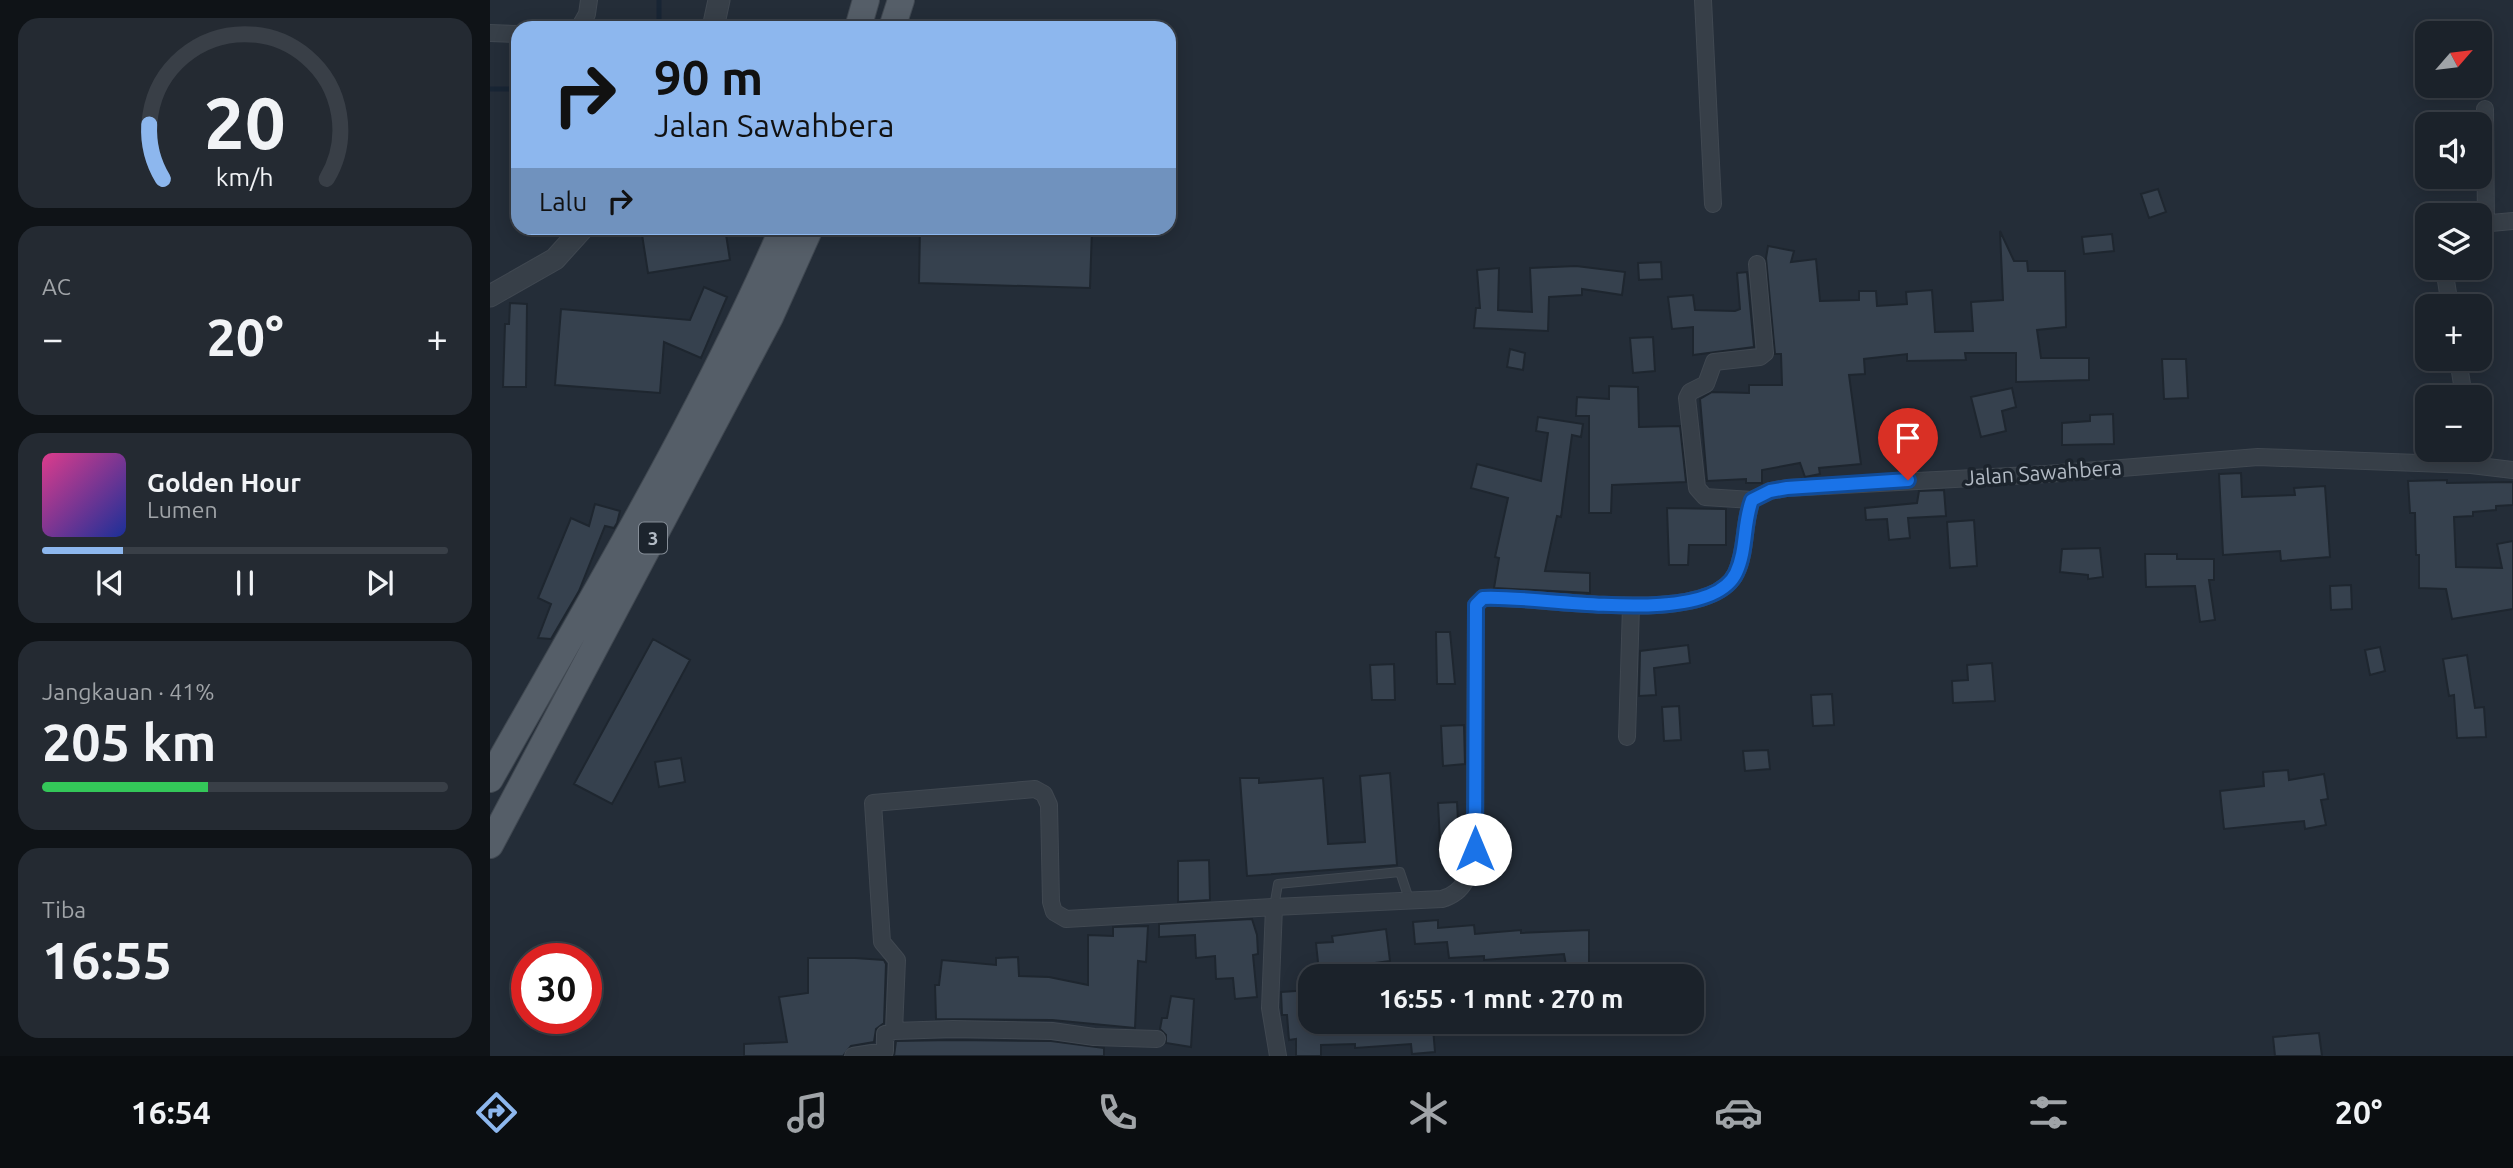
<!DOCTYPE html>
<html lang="id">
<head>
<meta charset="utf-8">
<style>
	:root { --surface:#1b222a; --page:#242a32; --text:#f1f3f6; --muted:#a0a4a8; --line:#393f47; --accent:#8db7ee }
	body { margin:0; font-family:Ubuntu,sans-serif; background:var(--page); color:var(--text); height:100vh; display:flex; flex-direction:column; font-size:26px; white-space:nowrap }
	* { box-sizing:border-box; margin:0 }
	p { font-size:23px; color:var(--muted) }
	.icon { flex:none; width:38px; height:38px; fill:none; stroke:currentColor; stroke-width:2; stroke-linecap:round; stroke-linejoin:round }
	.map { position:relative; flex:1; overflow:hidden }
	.drawer { display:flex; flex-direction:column; gap:18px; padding:18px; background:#0f1317; width:490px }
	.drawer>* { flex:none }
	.guide { position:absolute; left:21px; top:21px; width:665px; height:214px; border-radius:21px; box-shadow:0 4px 18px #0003,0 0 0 2px var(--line); background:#8db7ee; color:#111; overflow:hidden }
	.needle { width:46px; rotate:62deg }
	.fabs { position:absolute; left:1925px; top:21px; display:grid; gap:14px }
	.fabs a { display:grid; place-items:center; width:77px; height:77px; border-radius:14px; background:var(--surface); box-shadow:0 4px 18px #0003,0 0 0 2px var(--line); font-size:35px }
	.speed { position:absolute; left:21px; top:943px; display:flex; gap:14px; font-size:35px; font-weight:700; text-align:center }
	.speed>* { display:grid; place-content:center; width:91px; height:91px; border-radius:50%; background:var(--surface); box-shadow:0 4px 18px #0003,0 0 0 2px var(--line); line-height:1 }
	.speed .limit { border:10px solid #d22; background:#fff; color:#111 }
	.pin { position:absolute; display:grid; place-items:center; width:60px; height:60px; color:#fff; margin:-72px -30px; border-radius:50% 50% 50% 0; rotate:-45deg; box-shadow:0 0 7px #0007 }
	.pin .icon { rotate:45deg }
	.me { position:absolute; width:77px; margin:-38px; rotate:0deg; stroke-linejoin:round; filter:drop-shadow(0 0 5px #0008) }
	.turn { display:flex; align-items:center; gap:24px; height:147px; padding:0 28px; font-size:32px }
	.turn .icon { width:91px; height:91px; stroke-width:2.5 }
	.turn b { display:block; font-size:49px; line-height:60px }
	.then { display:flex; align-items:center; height:66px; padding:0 28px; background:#0003; gap:14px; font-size:26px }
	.big { font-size:52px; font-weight:700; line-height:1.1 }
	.drawer .widget { flex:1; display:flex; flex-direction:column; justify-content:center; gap:10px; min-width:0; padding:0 24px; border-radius:21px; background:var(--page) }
	.drawer .dial { align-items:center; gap:0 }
	.dial svg { height:182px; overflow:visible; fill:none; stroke:var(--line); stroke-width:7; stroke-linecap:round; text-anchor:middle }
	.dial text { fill:var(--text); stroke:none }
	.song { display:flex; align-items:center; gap:21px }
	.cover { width:84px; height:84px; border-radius:10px; background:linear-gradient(135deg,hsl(330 70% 55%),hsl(230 70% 35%)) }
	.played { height:7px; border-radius:4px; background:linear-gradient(90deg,var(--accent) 20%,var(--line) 20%) }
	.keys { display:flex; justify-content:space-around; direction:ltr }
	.heat { display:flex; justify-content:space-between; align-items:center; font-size:38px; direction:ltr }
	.charge { height:10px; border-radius:5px; background:linear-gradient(90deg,#34c759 41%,var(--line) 0) }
	.trip { position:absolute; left:808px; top:964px; width:406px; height:70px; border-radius:21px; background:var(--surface); box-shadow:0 4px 18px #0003,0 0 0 2px var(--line); font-weight:700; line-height:70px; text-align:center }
	.dock { display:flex; height:112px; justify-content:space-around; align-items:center; background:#0b0e11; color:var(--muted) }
	.dock .icon { width:49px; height:49px }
	.dock .selected { color:var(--accent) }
	.dock b { font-size:32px; color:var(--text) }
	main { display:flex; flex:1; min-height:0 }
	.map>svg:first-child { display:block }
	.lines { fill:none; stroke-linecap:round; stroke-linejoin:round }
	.stream { stroke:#182534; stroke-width:5 }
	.building { fill:#36414e; stroke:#1e262f; stroke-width:2 }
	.service-casing { stroke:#404851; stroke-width:10 }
	.minor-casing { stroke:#404851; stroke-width:18 }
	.tertiary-casing { stroke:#404851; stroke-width:23 }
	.primary-casing { stroke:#404851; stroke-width:28 }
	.service { stroke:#373f48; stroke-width:8 }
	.minor { stroke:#373f48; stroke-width:16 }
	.tertiary { stroke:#373f48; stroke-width:21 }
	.primary { stroke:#555e68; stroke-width:26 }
	.route-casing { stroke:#114b97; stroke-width:18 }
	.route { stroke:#1a73e8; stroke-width:12 }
	.labels { text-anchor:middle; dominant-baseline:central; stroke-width:7; stroke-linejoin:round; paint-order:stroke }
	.shield { fill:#1c242d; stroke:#858d97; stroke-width:2 }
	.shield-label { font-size:19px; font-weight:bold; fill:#b2bac4 }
	.street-label { font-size:21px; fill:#b2bac4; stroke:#1c242d }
</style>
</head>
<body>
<main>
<section class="drawer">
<div class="widget dial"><svg viewBox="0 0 100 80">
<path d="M14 69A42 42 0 1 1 86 69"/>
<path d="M14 69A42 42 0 0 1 8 45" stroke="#8db7ee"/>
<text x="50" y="56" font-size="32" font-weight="700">20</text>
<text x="50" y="72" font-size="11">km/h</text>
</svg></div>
<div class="widget"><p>AC</p>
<div class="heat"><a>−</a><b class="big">20°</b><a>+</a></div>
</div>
<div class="widget">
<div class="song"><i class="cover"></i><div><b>Golden Hour</b><p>Lumen</p></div></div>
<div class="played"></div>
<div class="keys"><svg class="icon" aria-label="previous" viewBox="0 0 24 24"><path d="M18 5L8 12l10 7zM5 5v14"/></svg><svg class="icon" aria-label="pause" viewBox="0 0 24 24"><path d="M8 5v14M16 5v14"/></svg><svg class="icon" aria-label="next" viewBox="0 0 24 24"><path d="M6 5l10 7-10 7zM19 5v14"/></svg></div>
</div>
<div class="widget"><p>Jangkauan · 41%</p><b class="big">205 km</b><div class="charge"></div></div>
<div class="widget"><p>Tiba</p><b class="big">16:55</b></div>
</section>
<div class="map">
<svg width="2023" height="1056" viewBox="0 0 2023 1056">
	<rect width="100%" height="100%" fill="#242d38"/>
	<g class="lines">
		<path class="stream" d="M 169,28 L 169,0
			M 0,89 L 28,89"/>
	</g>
	<path class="building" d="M 1668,189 L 1676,212 L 1659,218 L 1651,194 Z
		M 151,228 L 235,228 L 240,260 L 158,273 Z
		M 430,228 L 602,228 L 600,288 L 429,283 Z
		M 1510,231 L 1524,261 L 1537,261 L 1538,271 L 1575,271 L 1576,327 L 1547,330 L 1551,358 L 1599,358 L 1599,380 L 1526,382 L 1526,353 L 1475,353 L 1476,360 L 1417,361 L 1417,354 L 1374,359 L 1375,374 L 1359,375 L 1371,464 L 1329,468 L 1330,474 L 1315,477 L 1310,463 L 1272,470 L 1272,483 L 1256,483 L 1256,479 L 1217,481 L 1210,399 L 1222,392 L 1259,393 L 1259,385 L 1292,385 L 1291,354 L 1285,354 L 1276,258 L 1278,246 L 1304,251 L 1301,262 L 1326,259 L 1330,301 L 1369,300 L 1369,291 L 1386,291 L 1387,306 L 1417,304 L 1416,292 L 1442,290 L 1445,332 L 1483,331 L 1481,302 L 1513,300 Z
		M 1622,234 L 1624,251 L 1594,254 L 1592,237 Z
		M 1171,262 L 1172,279 L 1149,280 L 1148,263 Z
		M 1086,266 L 1135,272 L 1132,295 L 1092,289 L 1092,295 L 1059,297 L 1058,331 L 984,328 L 986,308 L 990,308 L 987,270 L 1009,268 L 1008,310 L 1042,312 L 1040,268 Z
		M 1257,272 L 1264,347 L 1203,355 L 1203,327 L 1182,329 L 1178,297 L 1203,295 L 1205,310 L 1245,311 L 1250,309 L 1247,273 Z
		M 214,287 L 237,297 L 211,358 L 174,342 L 170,393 L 65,385 L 71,309 L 200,320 Z
		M 20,303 L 37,304 L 36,387 L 13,387 L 15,324 L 19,324 Z
		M 1163,337 L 1165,371 L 1143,373 L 1140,338 Z
		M 1020,349 L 1035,353 L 1033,370 L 1017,367 Z
		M 1672,359 L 1696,359 L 1698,398 L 1674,399 Z
		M 1119,386 L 1148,387 L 1149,427 L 1190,426 L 1196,482 L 1122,485 L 1121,513 L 1099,513 L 1099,416 L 1086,416 L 1087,397 L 1119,399 Z
		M 1522,388 L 1526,407 L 1512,411 L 1516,431 L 1491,437 L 1481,397 Z
		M 1623,414 L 1624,444 L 1572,445 L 1572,423 L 1600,421 L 1600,415 Z
		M 1048,417 L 1093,424 L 1091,437 L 1082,435 L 1071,517 L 1067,516 L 1055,571 L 1100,573 L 1100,593 L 1004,588 L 1009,558 L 1005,557 L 1018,498 L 981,488 L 987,464 L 1051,481 L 1058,433 L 1046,431 Z
		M 1751,473 L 1752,497 L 1805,495 L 1804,488 L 1835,486 L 1840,557 L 1791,561 L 1790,551 L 1733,555 L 1729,474 Z
		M 1957,480 L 1957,483 L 2023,482 L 2023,505 L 2006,506 L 2006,510 L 1983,512 L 1983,516 L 1964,517 L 1966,567 L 2012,568 L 2007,544 L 2023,541 L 2023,609 L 1962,619 L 1956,589 L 1929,588 L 1929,555 L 1926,555 L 1925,513 L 1920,513 L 1918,481 Z
		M 1454,490 L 1456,516 L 1418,518 L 1420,538 L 1399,540 L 1397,519 L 1376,520 L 1375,508 L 1427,503 L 1429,491 Z
		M 105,504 L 130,511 L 127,523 L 124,528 L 115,526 L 89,591 L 61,639 L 48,638 L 61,604 L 48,598 L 81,518 L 99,526 Z
		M 1177,508 L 1236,509 L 1236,545 L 1199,545 L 1198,565 L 1179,565 Z
		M 1484,520 L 1487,566 L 1460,568 L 1457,522 Z
		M 1610,548 L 1613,577 L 1598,579 L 1598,575 L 1570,572 L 1572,549 Z
		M 1655,554 L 1687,554 L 1687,559 L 1724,559 L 1724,580 L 1719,580 L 1725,620 L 1710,622 L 1705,586 L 1656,587 Z
		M 1861,585 L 1862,609 L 1841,610 L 1840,586 Z
		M 946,632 L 960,632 L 965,684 L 947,684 Z
		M 163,639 L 200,660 L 122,804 L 84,784 Z
		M 1198,645 L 1200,663 L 1164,668 L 1166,695 L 1149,696 L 1150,651 Z
		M 1890,647 L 1895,671 L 1880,675 L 1875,650 Z
		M 1977,655 L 1985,708 L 1994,707 L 1996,737 L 1967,738 L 1964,695 L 1959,696 L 1953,659 Z
		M 1502,663 L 1505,701 L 1463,703 L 1462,681 L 1478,680 L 1477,665 Z
		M 904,664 L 905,700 L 882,700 L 880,665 Z
		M 1342,694 L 1344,725 L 1323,726 L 1321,695 Z
		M 1189,706 L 1191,740 L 1174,741 L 1172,707 Z
		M 974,725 L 975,764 L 953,766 L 951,726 Z
		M 1278,750 L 1280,769 L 1255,771 L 1253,751 Z
		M 191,758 L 195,782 L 169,787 L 165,762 Z
		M 1798,770 L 1799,780 L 1834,774 L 1838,799 L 1831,800 L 1836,825 L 1815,829 L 1814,821 L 1734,829 L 1730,791 L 1774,786 L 1773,772 Z
		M 900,773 L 907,865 L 757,876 L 750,778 L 769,778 L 769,783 L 833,778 L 838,844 L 875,842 L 870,776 Z
		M 967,802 L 969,840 L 950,841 L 948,803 Z
		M 719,860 L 720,900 L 688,902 L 688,861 Z
		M 762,919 L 767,935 L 768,954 L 763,955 L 767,997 L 745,999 L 743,978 L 726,979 L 725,956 L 706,958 L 705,935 L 669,937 L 669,924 Z
		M 948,920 L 948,928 L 984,925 L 985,934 L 1031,930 L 1031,933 L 1099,930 L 1099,976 L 1078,976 L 1074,954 L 994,960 L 994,956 L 959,958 L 957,942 L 925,944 L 923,922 Z
		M 658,926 L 656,962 L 648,961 L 645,1028 L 562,1020 L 446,1019 L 445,985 L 449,985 L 452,960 L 506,965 L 506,958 L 528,957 L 529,976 L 559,977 L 598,985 L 598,935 L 623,936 L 623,927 Z
		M 896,929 L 900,961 L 869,965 L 870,969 L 829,972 L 826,943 L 843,942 L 842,936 Z
		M 318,958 L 365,958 L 394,960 L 396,964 L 394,1023 L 386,1029 L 384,1042 L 361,1046 L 353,1056 L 254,1056 L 254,1044 L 297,1042 L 289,997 L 318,993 Z
		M 821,990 L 821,1022 L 904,1022 L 904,1032 L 943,1028 L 945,1052 L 922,1054 L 921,1044 L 865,1048 L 865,1044 L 831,1045 L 831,1056 L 806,1056 L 806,1039 L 799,1040 L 797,1015 L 792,1015 L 791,992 Z
		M 681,996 L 704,999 L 701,1047 L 676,1043 L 676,1035 L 670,1029 L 672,1018 L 677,1018 Z
		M 1829,1033 L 1832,1056 L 1785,1056 L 1783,1037 Z
		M 463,1040 L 561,1041 L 614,1048 L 614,1056 L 404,1056 L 406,1041 Z"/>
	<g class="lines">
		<g class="service-casing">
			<path id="service" d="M 784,907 L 788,884 L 910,872 L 919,899"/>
		</g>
		<g class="minor-casing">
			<path id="minor" d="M 1213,0 L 1223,204
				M 89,28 L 97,14 L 99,0
				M 0,33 L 28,34
				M 1995,109 L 1996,224
				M 1990,224 L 2023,221
				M 1954,268 L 1960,306
				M 1968,359 L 1974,397
				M 1262,500 L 1215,497 L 1207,488 L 1197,398 L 1200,392 L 1216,384 L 1224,362 L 1270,357 L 1275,353 L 1267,264
				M 1137,737 L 1141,606
				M 404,1031 L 407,960 L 392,942 L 383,803 L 545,789 L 554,794 L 559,805 L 561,902 L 564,912 L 576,919 L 784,907
				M 363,1056 L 395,1051 L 395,1034 L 404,1031 L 463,1029 L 562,1031 L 604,1037 L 667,1039
				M 788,1056 L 780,1008 L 784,907 L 952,899 C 977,892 980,871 985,849 L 986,605 L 993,598 C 1045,594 1219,630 1246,573 C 1257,550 1253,523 1262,500 L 1280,491 L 1297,488 L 1557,474 L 1768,457 L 1981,465 L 2023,470"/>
		</g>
		<g class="tertiary-casing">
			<path id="tertiary" d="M 223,28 L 229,0
				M 0,296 L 65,259 L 93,228"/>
		</g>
		<g class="primary-casing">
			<path id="primary" d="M 368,28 L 376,0
				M 402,28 L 411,0
				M 0,779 C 102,598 210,419 293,228
				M 0,845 L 280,317 L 320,228"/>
		</g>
		<use href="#service" class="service"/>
		<use href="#minor" class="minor"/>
		<use href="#tertiary" class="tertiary"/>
		<use href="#primary" class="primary"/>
	</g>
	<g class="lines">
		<g class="route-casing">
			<path id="route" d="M 985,849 L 986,605 L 993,598 C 1045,594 1219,630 1246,573 C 1257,550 1253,523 1262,500 L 1280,491 L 1297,488 L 1418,480"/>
		</g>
		<use href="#route" class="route"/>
	</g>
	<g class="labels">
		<rect class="shield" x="149" y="522.5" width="28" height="31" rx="5"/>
		<g class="shield-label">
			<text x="163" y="538">3</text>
		</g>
		<g class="street-label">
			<text transform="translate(1553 472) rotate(-4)">Jalan Sawahbera</text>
		</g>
	</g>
</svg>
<div class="fabs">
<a><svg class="needle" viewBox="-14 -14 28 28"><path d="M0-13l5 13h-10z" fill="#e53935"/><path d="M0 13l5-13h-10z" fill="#a0a4a8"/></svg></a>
<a><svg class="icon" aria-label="sound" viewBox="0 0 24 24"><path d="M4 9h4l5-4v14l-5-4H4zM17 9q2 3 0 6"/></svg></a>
<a><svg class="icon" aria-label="layers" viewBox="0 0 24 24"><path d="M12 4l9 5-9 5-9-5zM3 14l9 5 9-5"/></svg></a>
<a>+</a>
<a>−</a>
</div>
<div class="speed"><div class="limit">30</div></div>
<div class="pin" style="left:1418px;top:480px;background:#d93025"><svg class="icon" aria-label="arrive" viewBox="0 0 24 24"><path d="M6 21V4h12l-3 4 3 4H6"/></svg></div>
<svg class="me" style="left:985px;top:849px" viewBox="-20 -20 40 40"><circle r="19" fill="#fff"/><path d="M0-13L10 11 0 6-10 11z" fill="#1a73e8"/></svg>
<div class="trip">16:55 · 1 mnt · 270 m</div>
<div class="guide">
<div class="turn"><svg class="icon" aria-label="right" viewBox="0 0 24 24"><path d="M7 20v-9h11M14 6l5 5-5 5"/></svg><div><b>90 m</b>Jalan Sawahbera</div></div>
<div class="then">Lalu<svg class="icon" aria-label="right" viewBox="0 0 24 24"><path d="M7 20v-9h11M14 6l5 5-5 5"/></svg></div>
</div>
</div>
</main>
<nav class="dock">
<b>16:54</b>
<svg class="icon selected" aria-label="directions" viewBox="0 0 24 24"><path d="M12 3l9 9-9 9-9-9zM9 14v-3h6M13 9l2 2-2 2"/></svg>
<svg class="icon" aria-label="music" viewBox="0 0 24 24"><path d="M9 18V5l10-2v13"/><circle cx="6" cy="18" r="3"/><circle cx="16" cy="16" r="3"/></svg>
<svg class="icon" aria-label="phone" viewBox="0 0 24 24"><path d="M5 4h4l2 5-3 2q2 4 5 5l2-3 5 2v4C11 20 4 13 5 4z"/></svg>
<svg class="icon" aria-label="climate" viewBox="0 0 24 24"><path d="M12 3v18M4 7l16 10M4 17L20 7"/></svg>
<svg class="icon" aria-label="car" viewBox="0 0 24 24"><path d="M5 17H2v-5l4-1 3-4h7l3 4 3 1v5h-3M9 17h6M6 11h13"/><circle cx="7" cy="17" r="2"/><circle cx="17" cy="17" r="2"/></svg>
<svg class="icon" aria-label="filters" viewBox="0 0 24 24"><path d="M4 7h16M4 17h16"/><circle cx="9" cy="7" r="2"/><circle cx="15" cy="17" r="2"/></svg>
<b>20°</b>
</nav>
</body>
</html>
